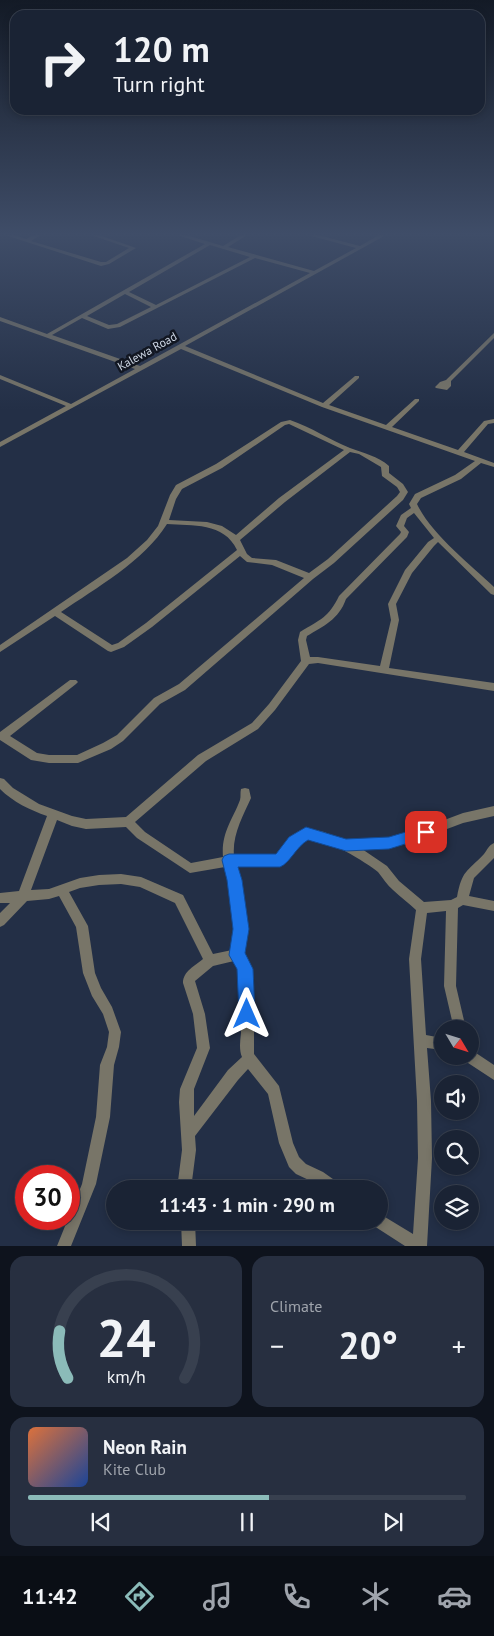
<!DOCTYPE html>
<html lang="en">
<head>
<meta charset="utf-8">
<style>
	:root { --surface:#1a2334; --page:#272f40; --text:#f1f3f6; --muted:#9fa4ac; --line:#38404f; --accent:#8bbbb9 }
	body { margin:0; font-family:"PT Sans",sans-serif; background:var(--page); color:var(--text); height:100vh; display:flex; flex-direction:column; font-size:19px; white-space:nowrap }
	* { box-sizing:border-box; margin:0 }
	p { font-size:16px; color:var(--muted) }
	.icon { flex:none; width:28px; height:28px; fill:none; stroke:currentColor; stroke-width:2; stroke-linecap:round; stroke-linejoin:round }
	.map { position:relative; height:1246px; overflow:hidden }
	.sheet { display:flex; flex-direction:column; gap:10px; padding:10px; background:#0e131d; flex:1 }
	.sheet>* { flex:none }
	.guide { position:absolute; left:10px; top:10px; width:475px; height:105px; border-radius:15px; box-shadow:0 2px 8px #0003,0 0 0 1px var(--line); background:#1a2334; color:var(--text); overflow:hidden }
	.needle { width:32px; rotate:128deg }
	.fabs { position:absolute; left:434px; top:1020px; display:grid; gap:10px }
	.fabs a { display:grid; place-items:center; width:45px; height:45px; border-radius:50%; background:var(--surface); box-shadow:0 2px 8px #0003,0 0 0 1px var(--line); font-size:25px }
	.speed { position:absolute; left:15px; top:1165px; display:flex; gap:10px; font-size:25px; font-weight:700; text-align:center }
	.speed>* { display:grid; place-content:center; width:65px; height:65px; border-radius:50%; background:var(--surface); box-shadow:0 2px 8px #0003,0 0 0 1px var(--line); line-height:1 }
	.speed .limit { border:8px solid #d22; background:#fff; color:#111 }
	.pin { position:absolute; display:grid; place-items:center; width:42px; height:42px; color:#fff; margin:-21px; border-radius:10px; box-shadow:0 2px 8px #0006 }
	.me { position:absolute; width:55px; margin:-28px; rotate:0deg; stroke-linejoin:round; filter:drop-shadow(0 0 4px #0008) }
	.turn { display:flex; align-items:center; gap:18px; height:105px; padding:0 20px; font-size:22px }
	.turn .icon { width:65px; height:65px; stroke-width:2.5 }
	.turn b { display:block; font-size:35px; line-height:42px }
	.big { font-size:38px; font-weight:800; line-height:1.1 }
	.sheet .card { flex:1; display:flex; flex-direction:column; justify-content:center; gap:8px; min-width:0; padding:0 18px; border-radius:15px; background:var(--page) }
	.sheet .dial { align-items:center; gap:0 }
	.dial svg { height:130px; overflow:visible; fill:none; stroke:var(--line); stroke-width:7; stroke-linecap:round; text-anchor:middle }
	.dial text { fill:var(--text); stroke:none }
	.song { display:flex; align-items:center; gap:15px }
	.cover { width:60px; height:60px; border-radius:8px; background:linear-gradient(135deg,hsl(20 70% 55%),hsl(220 70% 35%)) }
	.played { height:5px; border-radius:2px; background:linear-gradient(90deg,var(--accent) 55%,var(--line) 55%) }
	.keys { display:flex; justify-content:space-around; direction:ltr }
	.heat { display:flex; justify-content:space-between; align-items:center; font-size:28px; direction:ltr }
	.sheet .tiles { flex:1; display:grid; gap:10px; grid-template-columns:1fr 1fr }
	.card:last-child { grid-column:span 2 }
	.trip { position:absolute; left:106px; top:1180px; width:282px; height:50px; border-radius:25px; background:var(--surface); box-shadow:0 2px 8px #0003,0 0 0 1px var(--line); font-weight:800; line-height:50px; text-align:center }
	.dock { display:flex; height:80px; justify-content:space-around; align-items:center; background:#0a0e15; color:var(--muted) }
	.dock .icon { width:35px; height:35px }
	.dock .on { color:var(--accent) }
	.dock b { font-size:22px; color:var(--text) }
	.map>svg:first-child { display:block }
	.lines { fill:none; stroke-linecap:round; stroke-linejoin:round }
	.minor { fill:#787568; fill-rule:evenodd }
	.route { fill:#1a73e8; stroke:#114b97 }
	.labels { text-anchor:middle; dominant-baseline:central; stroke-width:5; stroke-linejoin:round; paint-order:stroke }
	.far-street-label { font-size:12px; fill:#ccd5e3; stroke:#121722 }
</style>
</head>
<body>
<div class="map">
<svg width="494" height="1246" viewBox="0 0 494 1246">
	<rect width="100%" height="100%" fill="#232f46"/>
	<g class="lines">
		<path class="minor" d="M 5,235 L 14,235 L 26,239 L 34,235 L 41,235 L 31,241 L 101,262 L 106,262 L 129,248 L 91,235 L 99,235 L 136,248 L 109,264 L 101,266 Z
			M 177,235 L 186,235 L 223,246 L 241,235 L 247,235 L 228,247 L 314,271 L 356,248 L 308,235 L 318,235 L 360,246 L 379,235 L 386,235 L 185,346 L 323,403 L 355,376 L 359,376 L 359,378 L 329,405 L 386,425 L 415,399 L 419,399 L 419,401 L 392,427 L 458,450 L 484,421 L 494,419 L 494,423 L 488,424 L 464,452 L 494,463 L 494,467 L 481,463 L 461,479 L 421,498 L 417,504 C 431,534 470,564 494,587 L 494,595 L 491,594 L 438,542 L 434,546 L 412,573 L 396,604 L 399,620 L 389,668 L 494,683 L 494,691 L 318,663 L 309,664 L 275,710 L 258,729 L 206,761 L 135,822 L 145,832 L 191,863 L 223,857 C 221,833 232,821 240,800 C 241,796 240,793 241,789 L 245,788 L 249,789 L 251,798 C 243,816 232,835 234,856 L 277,855 L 291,836 L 299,831 L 307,828 L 324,832 L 345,841 L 389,838 L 407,834 L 463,813 L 494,806 L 494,816 L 463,823 L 407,844 L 389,848 L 362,849 L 387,866 L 399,881 L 424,902 L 451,900 L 457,897 C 462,870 467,872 484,854 C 487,850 489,845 494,843 L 494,858 L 474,878 L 469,896 L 494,901 L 494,911 L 463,905 L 458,908 L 456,986 L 466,1029 L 454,1029 L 444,986 L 446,911 L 427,913 L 421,959 L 426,1035 L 442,1038 L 442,1050 L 427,1048 L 431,1101 L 432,1158 L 427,1246 L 405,1246 L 374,1226 L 372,1221 L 380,1221 L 380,1214 L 413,1234 L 418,1158 L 417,1101 L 409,959 L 416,910 C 409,903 400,897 393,890 C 387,885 383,878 378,872 C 366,862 321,835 306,838 C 296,840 289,856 284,864 L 280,865 L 236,866 L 241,880 L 247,929 L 243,954 L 249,963 L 254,987 L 254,1054 L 279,1086 L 293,1143 L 299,1157 L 306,1164 L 323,1172 L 340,1184 L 342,1189 L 322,1189 L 313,1182 L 296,1174 L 289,1167 L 279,1143 L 268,1094 L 248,1069 L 238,1080 L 195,1136 L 196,1150 L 191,1189 L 177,1189 L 182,1150 L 179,1102 L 180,1089 L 197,1048 L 193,1014 L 183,983 C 183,971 195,966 203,959 L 175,903 L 140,887 L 121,884 L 99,885 L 80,888 L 69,892 L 88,926 L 95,973 L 101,988 L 112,1007 L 121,1032 L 119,1047 L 114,1065 L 110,1117 L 96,1184 L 71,1246 L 57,1246 L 82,1184 L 96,1117 L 100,1065 L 107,1047 L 109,1032 L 103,1014 L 92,996 L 83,973 L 76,927 L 59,896 L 49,899 L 27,901 L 4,925 L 0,927 L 0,913 L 10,903 L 0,903 L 0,893 L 19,891 L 47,816 C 30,810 13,802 0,789 L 0,778 L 4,779 L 13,788 L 39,804 L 72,816 L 86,819 L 126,817 L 198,755 L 252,723 L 269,704 L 301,661 L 298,640 L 300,632 C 320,620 329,617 339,596 L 400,534 L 401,532 L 396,526 L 401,515 L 411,508 L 409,504 L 415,494 L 455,475 L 475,461 L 322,407 L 181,349 L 0,447 L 0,442 L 66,406 L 0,379 L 0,375 L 71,404 L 135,369 L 0,321 L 0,317 L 47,334 L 205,244 ZM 210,245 L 250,257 L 156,305 L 129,292 ZM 255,258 L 310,273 L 140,366 L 52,335 L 82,318 L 108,329 L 120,327 ZM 125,294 L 151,307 L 117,324 L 109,325 L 87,316 ZM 414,513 L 434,538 L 428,542 L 405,570 L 388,604 L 391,620 L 380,666 L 318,657 L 310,657 L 306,640 L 307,636 C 324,626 339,619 346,599 L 407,537 L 409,532 L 404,526 L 407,518 ZM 57,820 L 72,826 L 86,829 L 126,827 L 137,838 L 190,873 L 225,867 L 229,880 L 235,929 L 232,950 L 213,954 L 183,895 L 141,877 L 121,874 L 99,875 L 80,878 L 49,889 L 31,890 ZM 234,961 C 246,979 241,1012 241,1033 C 240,1041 239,1050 242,1057 L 228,1070 L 194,1116 L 194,1089 L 210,1048 L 205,1014 L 195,981 L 213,966 Z
			M 494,333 L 494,338 L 451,381 L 451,386 L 447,390 L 436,388 L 435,387 L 440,382 L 446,380 Z
			M 290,420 C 311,427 330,440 350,448 C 363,453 378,456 389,466 L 389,473 L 403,484 L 408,492 L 403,500 L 334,563 L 313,579 L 185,690 L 160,704 L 123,741 L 111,749 L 78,763 L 49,763 L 31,760 L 0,740 L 0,732 L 70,680 L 76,680 L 78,682 L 76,684 L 10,736 L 37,753 L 49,755 L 77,755 L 103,743 L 117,735 L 154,698 L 179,684 L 304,578 L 272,565 L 247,562 L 240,556 L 152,627 L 124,647 L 111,652 L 108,651 L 55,616 L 0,652 L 0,645 L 127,558 L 147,540 L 158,526 L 170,495 L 176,485 L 216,464 L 281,422 ZM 289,424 L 344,450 L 279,498 L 236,535 L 222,526 L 207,522 L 169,520 L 176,499 L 182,489 L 222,468 L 285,425 ZM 350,452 L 359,454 L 381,467 L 382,476 L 397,487 L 400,492 L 397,496 L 328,559 L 309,573 L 276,560 L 252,558 L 247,554 L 240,540 L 285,502 ZM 167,524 C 192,526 224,522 237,550 L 146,623 L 118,643 L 112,645 L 61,612 C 96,588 144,561 167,524 Z
			M 470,1049 L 494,1065 L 494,1080 L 465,1061 L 464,1056 L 470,1056 Z
			M 181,1221 L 195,1221 L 196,1246 L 182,1246 Z"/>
	</g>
	<linearGradient id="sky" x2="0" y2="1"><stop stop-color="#131a26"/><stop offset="0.57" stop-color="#3f4d68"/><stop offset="1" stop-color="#3f4d68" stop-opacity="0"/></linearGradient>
	<rect width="494" height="410" fill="url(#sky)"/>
	<path class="route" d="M 426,826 L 431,827 L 433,832 L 431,836 L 389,849 L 346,851 L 308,840 C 296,847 290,863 280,867 L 238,867 L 242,880 L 249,929 L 245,953 L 253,969 L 255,1014 L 253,1020 L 247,1022 L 241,1020 L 239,1014 L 237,969 L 229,955 L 233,929 L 227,880 L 222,860 L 224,856 L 229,854 L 276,854 L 289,837 L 306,827 L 346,839 L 389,837 Z"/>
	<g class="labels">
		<g class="far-street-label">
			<text transform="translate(147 351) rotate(-29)">Kalewa Road</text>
		</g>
	</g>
</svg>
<div class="fabs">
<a><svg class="needle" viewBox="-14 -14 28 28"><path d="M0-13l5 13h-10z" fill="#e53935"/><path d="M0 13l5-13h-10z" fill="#9fa4ac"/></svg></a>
<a><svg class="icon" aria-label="sound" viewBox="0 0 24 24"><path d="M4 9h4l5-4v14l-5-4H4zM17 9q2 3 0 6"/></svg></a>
<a><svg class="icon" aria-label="search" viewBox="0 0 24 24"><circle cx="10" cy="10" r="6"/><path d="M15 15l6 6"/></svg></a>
<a><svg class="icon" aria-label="layers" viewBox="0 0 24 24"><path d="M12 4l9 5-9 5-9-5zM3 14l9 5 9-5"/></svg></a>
</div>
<div class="speed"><div class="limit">30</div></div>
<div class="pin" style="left:426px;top:832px;background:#d93025"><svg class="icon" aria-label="arrive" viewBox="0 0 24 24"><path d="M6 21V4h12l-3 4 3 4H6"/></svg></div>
<svg class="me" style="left:247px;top:1014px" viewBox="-20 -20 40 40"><path d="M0-17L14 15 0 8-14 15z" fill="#1a73e8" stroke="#fff" stroke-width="4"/></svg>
<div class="trip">11:43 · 1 min · 290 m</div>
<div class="guide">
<div class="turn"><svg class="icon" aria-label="right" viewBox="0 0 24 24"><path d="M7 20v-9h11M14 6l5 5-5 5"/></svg><div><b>120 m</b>Turn right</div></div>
</div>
</div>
<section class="sheet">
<div class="tiles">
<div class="card dial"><svg viewBox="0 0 100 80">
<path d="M14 69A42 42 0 1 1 86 69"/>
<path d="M14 69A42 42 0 0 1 9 40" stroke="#8bbbb9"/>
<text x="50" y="56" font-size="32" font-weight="700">24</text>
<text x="50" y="72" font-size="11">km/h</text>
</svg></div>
<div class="card"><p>Climate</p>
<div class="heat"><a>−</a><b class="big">20°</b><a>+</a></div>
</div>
<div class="card">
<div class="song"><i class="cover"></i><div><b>Neon Rain</b><p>Kite Club</p></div></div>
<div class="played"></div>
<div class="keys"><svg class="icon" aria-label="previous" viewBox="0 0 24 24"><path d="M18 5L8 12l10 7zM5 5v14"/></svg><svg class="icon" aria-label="pause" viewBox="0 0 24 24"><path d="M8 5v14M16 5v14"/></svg><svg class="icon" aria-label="next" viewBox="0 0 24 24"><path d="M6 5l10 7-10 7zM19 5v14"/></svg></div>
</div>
</div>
</section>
<nav class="dock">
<b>11:42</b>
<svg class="icon on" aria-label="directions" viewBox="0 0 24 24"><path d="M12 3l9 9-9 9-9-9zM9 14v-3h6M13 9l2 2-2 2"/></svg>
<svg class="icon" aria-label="music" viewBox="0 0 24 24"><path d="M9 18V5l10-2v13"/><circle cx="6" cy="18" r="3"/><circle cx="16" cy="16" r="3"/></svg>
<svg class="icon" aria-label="phone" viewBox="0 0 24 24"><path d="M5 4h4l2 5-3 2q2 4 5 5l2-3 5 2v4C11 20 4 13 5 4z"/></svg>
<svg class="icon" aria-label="climate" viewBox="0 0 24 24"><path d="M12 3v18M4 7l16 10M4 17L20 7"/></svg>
<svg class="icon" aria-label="car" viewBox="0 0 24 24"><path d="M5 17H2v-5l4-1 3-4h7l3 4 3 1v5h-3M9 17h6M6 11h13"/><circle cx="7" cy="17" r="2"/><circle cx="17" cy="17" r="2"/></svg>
</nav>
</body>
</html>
